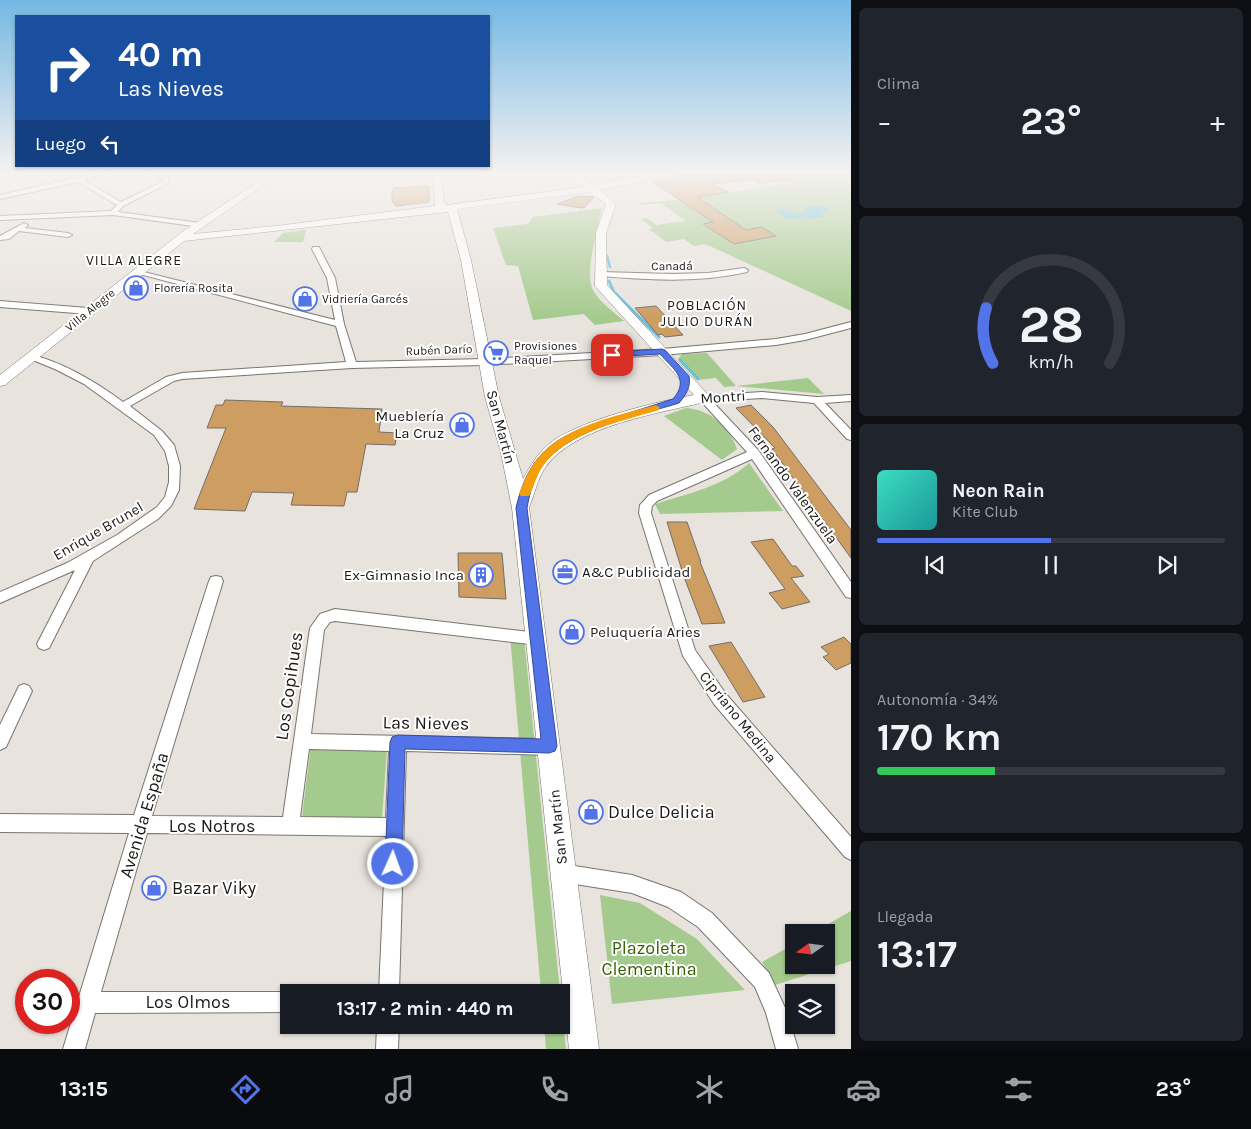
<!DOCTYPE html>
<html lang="es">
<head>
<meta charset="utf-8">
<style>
	:root { --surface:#171b24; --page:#20242c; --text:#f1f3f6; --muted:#9ea1a6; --line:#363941; --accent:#5274e8 }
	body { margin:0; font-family:Karla,sans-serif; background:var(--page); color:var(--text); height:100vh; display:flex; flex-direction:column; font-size:19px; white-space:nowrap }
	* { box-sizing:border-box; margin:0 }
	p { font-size:16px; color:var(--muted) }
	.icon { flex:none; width:28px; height:28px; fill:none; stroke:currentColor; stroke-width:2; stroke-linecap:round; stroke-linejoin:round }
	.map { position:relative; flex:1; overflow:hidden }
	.sheet { display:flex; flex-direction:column; gap:8px; padding:8px; background:#0d0f14; width:400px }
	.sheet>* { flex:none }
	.top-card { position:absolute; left:15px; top:15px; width:475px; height:152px; border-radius:0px; box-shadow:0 1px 4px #0004; background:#1a4fa0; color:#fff; overflow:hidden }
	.needle { width:32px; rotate:256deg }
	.controls { position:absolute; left:785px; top:924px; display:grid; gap:10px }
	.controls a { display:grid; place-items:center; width:50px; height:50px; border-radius:0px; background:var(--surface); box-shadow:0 1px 4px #0004; font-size:25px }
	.speed { position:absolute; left:15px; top:969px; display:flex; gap:10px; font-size:25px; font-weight:700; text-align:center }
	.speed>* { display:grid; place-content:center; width:65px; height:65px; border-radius:50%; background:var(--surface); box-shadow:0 1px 4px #0004; line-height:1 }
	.speed .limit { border:8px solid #d22; background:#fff; color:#111 }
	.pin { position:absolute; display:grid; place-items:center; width:42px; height:42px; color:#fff; margin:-21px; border-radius:10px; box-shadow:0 2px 8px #0006 }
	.me { position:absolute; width:55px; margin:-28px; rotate:2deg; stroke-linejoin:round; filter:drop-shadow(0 0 4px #0008) }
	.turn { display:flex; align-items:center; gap:18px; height:105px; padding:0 20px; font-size:22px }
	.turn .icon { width:65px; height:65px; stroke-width:2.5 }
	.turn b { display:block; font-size:35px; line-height:42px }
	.then { display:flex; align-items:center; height:48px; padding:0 20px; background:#0003; gap:10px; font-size:19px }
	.big { font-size:38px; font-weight:700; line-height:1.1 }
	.sheet .widget { flex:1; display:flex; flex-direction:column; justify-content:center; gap:8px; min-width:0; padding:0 18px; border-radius:8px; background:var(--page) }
	.sheet .dial { align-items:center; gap:0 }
	.dial svg { height:130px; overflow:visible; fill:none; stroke:var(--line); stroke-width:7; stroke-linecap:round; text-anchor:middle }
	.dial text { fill:var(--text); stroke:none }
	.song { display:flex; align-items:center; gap:15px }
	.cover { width:60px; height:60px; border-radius:8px; background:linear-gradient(135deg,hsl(170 70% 55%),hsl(180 70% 35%)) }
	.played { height:5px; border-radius:2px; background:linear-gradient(90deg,var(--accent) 50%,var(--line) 50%) }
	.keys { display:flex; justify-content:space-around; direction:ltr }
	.heat { display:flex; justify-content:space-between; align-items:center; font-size:28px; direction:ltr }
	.charge { height:8px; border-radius:4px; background:linear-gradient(90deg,#34c759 34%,var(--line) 0) }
	.trip { position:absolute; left:280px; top:984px; width:290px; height:50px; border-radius:0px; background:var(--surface); box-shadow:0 1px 4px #0004; font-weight:700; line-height:50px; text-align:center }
	.menu { display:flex; height:80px; justify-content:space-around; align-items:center; background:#090b0e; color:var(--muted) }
	.menu .icon { width:35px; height:35px }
	.menu .current { color:var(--accent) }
	.menu b { font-size:22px; color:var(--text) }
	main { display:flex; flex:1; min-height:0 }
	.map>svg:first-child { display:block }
	.green { fill:#a5ca8d }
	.water { fill:#66bfdd }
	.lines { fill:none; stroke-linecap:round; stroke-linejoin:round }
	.stream-far1 { stroke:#66bfdd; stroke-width:2.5 }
	.stream { stroke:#66bfdd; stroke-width:3 }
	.building { fill:#cd9d62; stroke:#736e69 }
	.street-casing { stroke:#78746e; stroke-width:2 }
	.secondary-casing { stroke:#78746e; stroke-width:1 }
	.street { fill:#fff; fill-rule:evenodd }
	.secondary { fill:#fff; fill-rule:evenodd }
	.route { fill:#5274e8; stroke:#354b97 }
	.slow { fill:#f59e0b }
	.labels { text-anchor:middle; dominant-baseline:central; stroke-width:4; stroke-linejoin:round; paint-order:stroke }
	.far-street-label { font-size:12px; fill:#1b1917; stroke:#fff }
	.far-poi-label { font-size:12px; fill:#1b1917; stroke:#fff; text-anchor:start }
	.far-neighbourhood-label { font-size:14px; letter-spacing:1px; fill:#1b1917; stroke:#fff }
	.street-label { font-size:15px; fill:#1b1917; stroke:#fff }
	.poi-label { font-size:15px; fill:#1b1917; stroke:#fff; text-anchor:end }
	.near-street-label { font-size:18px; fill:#1b1917; stroke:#fff }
	.near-poi-label { font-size:18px; fill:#1b1917; stroke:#fff; text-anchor:start }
	.near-park-label { font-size:18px; fill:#335f00; stroke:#fff }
</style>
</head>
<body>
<main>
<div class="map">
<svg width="851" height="1049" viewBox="0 0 851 1049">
	<rect width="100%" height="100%" fill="#e8e3dd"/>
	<path class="green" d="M 771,172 L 851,172 L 851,311 L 710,246 L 704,244 L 694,246 L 684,239 L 666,242 L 649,229 L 653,228 L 641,219 L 647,218 L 656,225 L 686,221 L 661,203 L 641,205 L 638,203 L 679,200 L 791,183 Z
		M 602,208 C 598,228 584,273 593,290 C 599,302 613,311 624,321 L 595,325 L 584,314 L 533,320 L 518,266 L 506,265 L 493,228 L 528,224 L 533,217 Z
		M 306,230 L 303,242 L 274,242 L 283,233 Z
		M 707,353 L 736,386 L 808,378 L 824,394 L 736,386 L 724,387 L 716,378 L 697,380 L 678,359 L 682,354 Z
		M 686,408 C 709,409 730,427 737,449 L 722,460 L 664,416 Z
		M 749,463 L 783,511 L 660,514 L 655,504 C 687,494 724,486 749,463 Z
		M 510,636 L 524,638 L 560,992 L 541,992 Z
		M 311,745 L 387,749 L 382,819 L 302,817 Z
		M 600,895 L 640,903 L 697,939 L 745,990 L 612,1004 Z
		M 851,911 L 851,961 L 775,985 L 762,962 L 794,944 L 794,965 L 826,965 L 826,932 L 814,932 Z
		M 561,1004 L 566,1049 L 546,1049 L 544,1025 L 561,1025 Z"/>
	<path class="water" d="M 805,206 L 825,206 L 831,209 L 820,213 L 826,217 L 817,217 L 812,219 L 800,217 L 793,219 L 786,218 L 775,210 C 790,208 789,216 805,212 Z"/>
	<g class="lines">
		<path class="stream-far1" d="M 607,256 L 610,267"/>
		<path class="stream" d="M 609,281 L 614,292 L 659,337
			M 680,360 L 698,379"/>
	</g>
	<path class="building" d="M 730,172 L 790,172 L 790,180 L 760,183 L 748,177 L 749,180 L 713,184 L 729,192 L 697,197 L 746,230 L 761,227 L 776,236 L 734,244 L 703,224 L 713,222 L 653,182 L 682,177 L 677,175 L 679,174 Z
		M 429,186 L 429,202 L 396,206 L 392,201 L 392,193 L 394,188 Z
		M 578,196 L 594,197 L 585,207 L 581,208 L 557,204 Z
		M 656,306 L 683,335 L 665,337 L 662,334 L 658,335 L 635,308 Z
		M 225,400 L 283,402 L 281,406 L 382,409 L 379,432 L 397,433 L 395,445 L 366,444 L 357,492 L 347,492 L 344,506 L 291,505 L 294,493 L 252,492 L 245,511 L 194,509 L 226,428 L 207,428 L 216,405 L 223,405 Z
		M 751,405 L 773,427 L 851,530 L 851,558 L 772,449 L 775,448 L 736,408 Z
		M 667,522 L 687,522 L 701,562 L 700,562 L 725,623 L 702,624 L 684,577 Z
		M 773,539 L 792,566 L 796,566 L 804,576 L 791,578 L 810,602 L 782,609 L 769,593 L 785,589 L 751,542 Z
		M 458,553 L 502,553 L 506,599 L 459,597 Z
		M 844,637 L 851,644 L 851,663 L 836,670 L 823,657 L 829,654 L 821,647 Z
		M 731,642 L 765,697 L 743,702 L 709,646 Z"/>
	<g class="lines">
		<g class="street-casing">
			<path id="street" d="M 100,172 L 110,172 L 84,180 L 121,202 L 164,181 L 163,179 L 147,172 L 156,172 L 168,177 L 169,183 L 123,206 L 118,212 L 200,223 L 204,225 L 200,227 L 113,215 L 0,220 L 0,216 L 111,211 L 117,205 L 78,182 L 0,199 L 0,195 Z
				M 24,223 L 28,225 L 25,228 L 68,233 L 72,235 L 68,237 L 19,231 L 9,239 L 0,240 L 0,236 Z
				M 313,247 L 319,247 L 335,278 L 344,324 L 356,362 L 484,359 L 662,349 L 776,339 L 805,334 L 851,322 L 851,328 L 805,340 L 776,345 L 662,355 L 484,365 L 352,368 L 182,379 L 174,381 L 130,406 L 162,431 L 174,445 L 180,466 L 179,490 L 171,506 L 158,519 L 93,561 L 49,648 L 44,650 L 39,648 L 37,644 L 75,570 L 0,603 L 0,592 L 67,563 L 117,535 L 157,507 L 165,497 L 169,482 L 169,466 L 165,451 L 154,435 L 84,384 L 57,370 L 28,358 L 33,355 C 66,364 96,382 123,402 L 166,377 L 182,373 L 346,362 L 336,326 L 132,272 L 136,270 L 335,320 L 327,278 L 312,249 Z
				M 744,268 L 748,270 L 747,272 C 699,283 649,280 601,276 L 597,274 L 601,272 L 673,274 L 708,273 Z
				M 0,301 L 88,308 L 92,311 L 88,314 L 0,307 Z
				M 762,392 L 817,397 L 851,395 L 851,401 L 825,403 L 851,430 L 851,440 L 847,439 L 814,403 L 762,398 L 712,401 L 758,450 L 851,582 L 851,598 L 846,597 L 752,459 L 657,501 L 652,506 L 651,513 L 695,650 L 726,694 L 851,837 L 851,860 L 845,857 L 714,704 L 683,656 L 639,513 L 640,505 L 649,495 L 747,452 L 700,400 L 699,398 L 700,396 Z
				M 216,576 L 221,577 L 223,581 L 152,816 L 283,817 L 310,628 L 320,614 L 335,609 L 538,633 L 543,635 L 545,639 L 543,643 L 538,645 L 335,621 L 330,622 L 324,630 L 311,734 L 549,739 L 555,742 L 557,747 L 555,752 L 549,755 L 406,751 L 399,992 L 379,992 L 386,836 L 147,833 L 101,992 L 291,992 L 289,992 L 289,1012 L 95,1013 L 85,1049 L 63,1049 L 129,833 L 0,832 L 0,814 L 134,815 L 209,581 L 211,577 ZM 309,749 L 389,751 L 386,818 L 300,817 Z
				M 24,684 L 29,686 L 32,691 L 6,747 L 0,750 L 0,725 L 19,686 Z
				M 562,864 L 632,875 L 681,892 L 712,913 L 769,973 L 787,1012 L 798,1049 L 776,1049 L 766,1013 L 755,987 L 698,927 L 668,907 L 632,893 L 562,882 L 555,880 L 553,873 L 555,866 Z
				M 377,1025 L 399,1025 L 398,1049 L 376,1049 Z"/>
		</g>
		<g class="secondary-casing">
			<path id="secondary" d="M 273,172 L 283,172 L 193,234 L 276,226 L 435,206 L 433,172 L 441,172 L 444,203 L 447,205 L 583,187 L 568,172 L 577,172 L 593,185 L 661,172 L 678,172 L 674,175 L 600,190 L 616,204 L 606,233 L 607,285 L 711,398 L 709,401 C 662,413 574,425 545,468 C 537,480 535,494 529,507 L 599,1049 L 569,1049 L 512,508 L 501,453 L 485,397 L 461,260 L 448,212 L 184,241 L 5,385 L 0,386 L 0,375 L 182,232 ZM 590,192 L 606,204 L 596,233 L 595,286 L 694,395 C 655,402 586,419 554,440 C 540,450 531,464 523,479 L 499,397 L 471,260 L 457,209 Z"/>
		</g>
		<use href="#street" class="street"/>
		<use href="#secondary" class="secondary"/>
	</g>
	<linearGradient id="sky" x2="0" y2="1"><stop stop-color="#74b8e4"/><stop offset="0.54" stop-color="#f5f2f0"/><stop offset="1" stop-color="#f5f2f0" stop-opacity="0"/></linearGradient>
	<rect width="851" height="319" fill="url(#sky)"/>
	<path class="route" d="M 662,349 L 665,350 L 689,376 C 691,387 686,395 679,403 C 638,416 573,428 545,462 C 534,475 530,492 527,508 L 557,746 L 555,751 L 549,753 L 405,749 L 402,864 L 399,870 L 393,873 L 387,870 L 385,864 L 390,742 L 392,737 L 398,735 L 541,739 L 516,508 C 529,451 557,435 610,419 C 631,412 652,406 673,399 C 690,379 674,370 660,354 L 612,357 L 608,355 L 612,352 Z"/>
	<path class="slow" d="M 656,405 L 660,408 L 659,410 C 620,422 574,430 546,462 C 537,472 535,485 529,496 L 521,496 L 519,494 C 524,481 529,469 537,459 C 562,427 618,415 656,405 Z"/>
	<defs>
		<g id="shop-ring" transform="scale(1.25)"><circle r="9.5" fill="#fff" stroke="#5274e8" stroke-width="1.5"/><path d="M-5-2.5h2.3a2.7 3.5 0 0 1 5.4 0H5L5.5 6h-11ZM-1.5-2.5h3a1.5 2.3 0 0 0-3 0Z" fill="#5274e8"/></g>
		<g id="supermarket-ring" transform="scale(1.25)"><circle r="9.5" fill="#fff" stroke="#5274e8" stroke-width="1.5"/><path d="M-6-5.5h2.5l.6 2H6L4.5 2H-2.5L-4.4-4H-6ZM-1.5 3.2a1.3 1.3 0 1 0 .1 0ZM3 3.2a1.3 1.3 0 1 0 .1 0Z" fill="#5274e8"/></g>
		<g id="office-ring" transform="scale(1.25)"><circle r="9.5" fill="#fff" stroke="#5274e8" stroke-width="1.5"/><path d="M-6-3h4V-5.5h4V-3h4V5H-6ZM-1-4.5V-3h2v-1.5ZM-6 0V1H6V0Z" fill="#5274e8"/></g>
		<g id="building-ring" transform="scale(1.25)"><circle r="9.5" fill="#fff" stroke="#5274e8" stroke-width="1.5"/><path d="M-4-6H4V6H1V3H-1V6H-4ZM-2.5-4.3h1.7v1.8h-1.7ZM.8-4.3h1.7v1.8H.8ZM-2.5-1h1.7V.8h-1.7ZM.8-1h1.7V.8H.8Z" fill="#5274e8"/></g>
	</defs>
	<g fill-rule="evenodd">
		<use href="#shop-ring" x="136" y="288"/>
		<use href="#shop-ring" x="305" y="299"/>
		<use href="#supermarket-ring" x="496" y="353"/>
		<use href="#shop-ring" x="462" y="425"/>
		<use href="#office-ring" x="565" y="572"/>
		<use href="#building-ring" x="481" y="575"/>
		<use href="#shop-ring" x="572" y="632"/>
		<use href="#shop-ring" x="591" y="812"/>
		<use href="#shop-ring" x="154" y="888"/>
	</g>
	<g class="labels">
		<g class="far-street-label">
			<text transform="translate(672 266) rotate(-1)">Canadá</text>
			<text transform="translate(90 310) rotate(-39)">Villa Alegre</text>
			<text transform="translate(439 350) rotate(-2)">Rubén Darío</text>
		</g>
		<g class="far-poi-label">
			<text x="154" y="288">Florería Rosita</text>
			<text x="322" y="299">Vidriería Garcés</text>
			<text x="514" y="346">Provisiones<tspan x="514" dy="14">Raquel</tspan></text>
		</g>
		<g class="far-neighbourhood-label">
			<text x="134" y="260">VILLA ALEGRE</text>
			<text x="707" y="305">POBLACIÓN<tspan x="707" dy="16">JULIO DURÁN</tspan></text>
		</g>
		<g class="street-label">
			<text transform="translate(723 397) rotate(-4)">Montri</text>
			<text transform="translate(501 427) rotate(75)">San Martín</text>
			<text transform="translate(793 485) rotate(54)">Fernando Valenzuela</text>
			<text transform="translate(98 531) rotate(-30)">Enrique Brunel</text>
			<text transform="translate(738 717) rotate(51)">Cipriano Medina</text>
			<text transform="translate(558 827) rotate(-96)">San Martín</text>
		</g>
		<g class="poi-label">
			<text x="444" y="416">Mueblería<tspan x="444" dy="17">La Cruz</tspan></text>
			<text x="582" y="572" text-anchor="start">A&amp;C Publicidad</text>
			<text x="464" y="575">Ex-Gimnasio Inca</text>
			<text x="590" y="632" text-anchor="start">Peluquería Aries</text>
		</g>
		<g class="near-street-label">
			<text transform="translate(289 686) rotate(-82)">Los Copihues</text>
			<text transform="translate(426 723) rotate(1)">Las Nieves</text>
			<text transform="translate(144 815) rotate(-73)">Avenida España</text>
			<text x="212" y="826">Los Notros</text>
			<text x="188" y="1002">Los Olmos</text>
		</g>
		<g class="near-poi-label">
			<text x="608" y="812">Dulce Delicia</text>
			<text x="172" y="888">Bazar Viky</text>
		</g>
		<g class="near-park-label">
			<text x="649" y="948">Plazoleta<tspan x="649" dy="21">Clementina</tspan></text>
		</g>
	</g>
</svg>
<div class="controls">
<a><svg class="needle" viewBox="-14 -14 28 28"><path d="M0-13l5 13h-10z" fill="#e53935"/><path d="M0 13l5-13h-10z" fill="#9ea1a6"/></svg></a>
<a><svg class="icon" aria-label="layers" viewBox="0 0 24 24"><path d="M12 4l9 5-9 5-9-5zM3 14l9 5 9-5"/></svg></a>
</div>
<div class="speed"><div class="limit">30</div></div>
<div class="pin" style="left:612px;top:355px;background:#d93025"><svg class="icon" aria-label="arrive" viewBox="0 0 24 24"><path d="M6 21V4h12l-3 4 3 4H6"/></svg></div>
<svg class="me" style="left:393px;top:864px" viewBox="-20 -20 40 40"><circle r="17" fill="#5274e8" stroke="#fff" stroke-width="3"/><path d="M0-11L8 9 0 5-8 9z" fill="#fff"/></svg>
<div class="trip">13:17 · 2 min · 440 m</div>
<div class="top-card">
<div class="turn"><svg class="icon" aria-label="right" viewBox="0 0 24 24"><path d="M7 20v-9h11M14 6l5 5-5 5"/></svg><div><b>40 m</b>Las Nieves</div></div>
<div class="then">Luego<svg class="icon" aria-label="left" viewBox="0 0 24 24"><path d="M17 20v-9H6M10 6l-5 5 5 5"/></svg></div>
</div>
</div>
<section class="sheet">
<div class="widget"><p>Clima</p>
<div class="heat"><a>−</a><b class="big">23°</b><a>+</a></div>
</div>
<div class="widget dial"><svg viewBox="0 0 100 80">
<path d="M14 69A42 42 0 1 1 86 69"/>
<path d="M14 69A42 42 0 0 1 10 35" stroke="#5274e8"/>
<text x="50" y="56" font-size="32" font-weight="700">28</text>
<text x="50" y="72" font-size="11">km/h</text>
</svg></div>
<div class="widget">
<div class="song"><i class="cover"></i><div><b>Neon Rain</b><p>Kite Club</p></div></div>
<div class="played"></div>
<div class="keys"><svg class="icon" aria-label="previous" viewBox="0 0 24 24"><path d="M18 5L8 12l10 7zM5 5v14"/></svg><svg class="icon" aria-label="pause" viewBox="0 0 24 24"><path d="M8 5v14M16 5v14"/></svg><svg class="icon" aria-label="next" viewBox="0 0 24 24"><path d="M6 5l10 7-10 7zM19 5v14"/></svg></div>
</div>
<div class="widget"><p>Autonomía · 34%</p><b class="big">170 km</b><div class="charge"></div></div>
<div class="widget"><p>Llegada</p><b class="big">13:17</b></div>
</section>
</main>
<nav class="menu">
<b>13:15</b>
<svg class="icon current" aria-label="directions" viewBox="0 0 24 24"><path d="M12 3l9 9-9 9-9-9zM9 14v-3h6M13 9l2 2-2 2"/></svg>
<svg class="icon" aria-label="music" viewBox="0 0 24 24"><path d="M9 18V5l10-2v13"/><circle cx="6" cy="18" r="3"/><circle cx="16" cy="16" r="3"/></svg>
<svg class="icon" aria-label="phone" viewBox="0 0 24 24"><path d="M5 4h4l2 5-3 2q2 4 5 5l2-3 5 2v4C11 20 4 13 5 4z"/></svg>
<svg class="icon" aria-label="climate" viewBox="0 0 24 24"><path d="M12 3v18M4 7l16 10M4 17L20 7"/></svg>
<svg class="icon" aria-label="car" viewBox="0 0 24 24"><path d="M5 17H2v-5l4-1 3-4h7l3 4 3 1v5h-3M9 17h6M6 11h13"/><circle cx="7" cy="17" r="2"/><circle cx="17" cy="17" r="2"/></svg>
<svg class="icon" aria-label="filters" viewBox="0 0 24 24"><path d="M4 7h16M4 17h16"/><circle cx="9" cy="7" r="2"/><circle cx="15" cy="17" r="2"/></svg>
<b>23°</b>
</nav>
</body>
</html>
